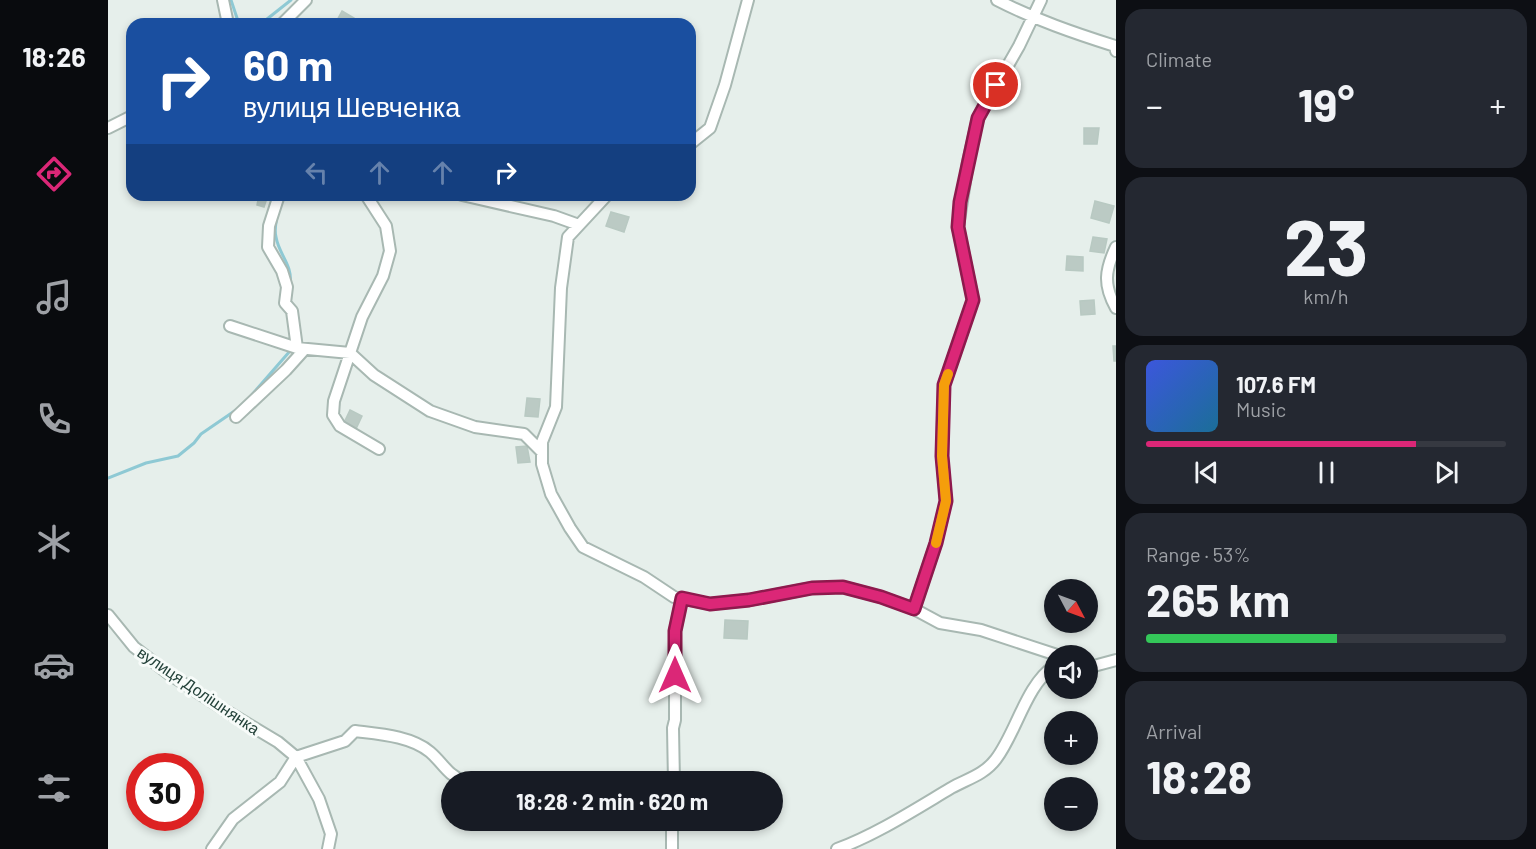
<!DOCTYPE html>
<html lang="en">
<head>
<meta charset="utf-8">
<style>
	:root { --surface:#171b24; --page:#242831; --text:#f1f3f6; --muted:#9ea1a6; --line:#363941; --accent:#db2777 }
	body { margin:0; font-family:Barlow,sans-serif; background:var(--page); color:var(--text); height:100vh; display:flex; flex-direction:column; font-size:22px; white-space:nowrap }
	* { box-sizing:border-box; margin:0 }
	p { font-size:20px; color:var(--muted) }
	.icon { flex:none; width:33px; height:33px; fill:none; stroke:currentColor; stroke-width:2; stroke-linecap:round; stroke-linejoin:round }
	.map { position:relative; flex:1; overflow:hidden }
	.side { display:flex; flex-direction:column; gap:9px; padding:9px; background:#0d0f14; width:420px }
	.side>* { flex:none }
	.hud { position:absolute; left:18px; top:18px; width:570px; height:183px; border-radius:18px; box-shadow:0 3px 9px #0003; background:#1a4fa0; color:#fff; overflow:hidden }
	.needle { width:39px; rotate:131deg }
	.tools { position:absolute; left:936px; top:579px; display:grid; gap:12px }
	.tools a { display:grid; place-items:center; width:54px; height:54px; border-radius:50%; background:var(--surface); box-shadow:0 3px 9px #0003; font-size:30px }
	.speed { position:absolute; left:18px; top:753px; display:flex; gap:12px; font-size:30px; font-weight:700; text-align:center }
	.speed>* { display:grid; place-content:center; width:78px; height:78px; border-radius:50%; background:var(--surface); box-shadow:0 3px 9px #0003; line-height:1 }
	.speed .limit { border:9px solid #d22; background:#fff; color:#111 }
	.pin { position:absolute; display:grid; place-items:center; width:51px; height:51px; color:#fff; margin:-26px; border:3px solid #fff; border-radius:50%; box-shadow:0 2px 6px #0007 }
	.me { position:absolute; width:66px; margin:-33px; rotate:0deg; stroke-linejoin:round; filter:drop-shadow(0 0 4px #0008) }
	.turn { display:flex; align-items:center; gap:21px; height:126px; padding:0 18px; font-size:27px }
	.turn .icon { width:78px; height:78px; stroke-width:2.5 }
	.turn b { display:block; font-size:42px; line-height:51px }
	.lanes { display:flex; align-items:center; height:57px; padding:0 18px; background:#0003; justify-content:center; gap:30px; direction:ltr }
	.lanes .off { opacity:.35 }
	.big { font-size:45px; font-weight:700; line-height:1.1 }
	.side .card { flex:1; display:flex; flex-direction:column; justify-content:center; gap:9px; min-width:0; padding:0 21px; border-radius:18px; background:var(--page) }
	.side .dial { align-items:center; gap:0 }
	.dial b { font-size:78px; line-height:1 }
	.song { display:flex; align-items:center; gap:18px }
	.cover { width:72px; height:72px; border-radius:9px; background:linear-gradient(135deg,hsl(230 70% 55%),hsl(200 70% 35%)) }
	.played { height:6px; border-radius:3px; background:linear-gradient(90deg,var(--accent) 75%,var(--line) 75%) }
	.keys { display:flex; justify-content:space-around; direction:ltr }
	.heat { display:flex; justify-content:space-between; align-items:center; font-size:33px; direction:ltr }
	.charge { height:9px; border-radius:4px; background:linear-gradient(90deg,#34c759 53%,var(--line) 0) }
	.trip { position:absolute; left:333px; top:771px; width:342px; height:60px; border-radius:30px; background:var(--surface); box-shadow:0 3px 9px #0003; font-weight:700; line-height:60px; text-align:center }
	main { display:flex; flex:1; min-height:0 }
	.dock { display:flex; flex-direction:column; width:108px; justify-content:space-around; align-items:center; background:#090b0e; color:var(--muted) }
	.dock .icon { width:42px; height:42px }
	.dock .current { color:var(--accent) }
	.dock b { font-size:27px; color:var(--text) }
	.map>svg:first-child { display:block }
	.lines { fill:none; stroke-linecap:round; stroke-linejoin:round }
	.stream { stroke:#8ec9d4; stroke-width:3 }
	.building { fill:#bbcac4; stroke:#b8c9c2; stroke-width:1.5 }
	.minor-casing { stroke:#a8b8b2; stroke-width:14 }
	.minor { stroke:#fff; stroke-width:10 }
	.route-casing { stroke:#8e194d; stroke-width:15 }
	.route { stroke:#db2777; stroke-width:10 }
	.slow { stroke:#f59e0b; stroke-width:10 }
	.labels { text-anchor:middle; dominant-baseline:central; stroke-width:6; stroke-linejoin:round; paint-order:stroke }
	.street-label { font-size:16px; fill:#24423a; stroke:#f7fbf9 }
</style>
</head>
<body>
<main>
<nav class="dock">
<b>18:26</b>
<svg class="icon current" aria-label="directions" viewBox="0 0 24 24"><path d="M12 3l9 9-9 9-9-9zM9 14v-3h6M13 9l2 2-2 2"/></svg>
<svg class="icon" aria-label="music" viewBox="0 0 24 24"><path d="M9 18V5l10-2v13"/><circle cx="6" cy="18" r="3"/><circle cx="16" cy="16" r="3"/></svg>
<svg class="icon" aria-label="phone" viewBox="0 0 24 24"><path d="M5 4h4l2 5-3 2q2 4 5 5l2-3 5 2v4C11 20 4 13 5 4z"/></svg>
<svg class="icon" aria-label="climate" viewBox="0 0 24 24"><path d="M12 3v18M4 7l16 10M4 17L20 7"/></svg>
<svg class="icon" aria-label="car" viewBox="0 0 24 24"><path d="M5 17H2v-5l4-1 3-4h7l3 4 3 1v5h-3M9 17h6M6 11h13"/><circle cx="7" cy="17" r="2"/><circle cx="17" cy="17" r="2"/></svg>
<svg class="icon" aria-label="filters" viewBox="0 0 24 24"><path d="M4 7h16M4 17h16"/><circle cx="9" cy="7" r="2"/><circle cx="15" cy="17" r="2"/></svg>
</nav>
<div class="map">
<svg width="1008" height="849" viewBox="0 0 1008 849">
	<rect width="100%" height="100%" fill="#e6efeb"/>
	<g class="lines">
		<path class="stream" d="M 123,0 L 131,24
			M 154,23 L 183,0
			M 135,24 L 154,24
			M 169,216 C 168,223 166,230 168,237 C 171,255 185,265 182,284
			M 142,397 L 182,351
			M 0,478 L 38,463 L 70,456 L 86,443 L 93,434 L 128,410"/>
	</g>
	<path class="building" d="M 234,11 L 246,18 L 243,24 L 227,24 Z
		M 976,128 L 991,128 L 989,144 L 976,144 Z
		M 151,195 L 160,195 L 156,207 L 149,205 Z
		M 467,195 L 481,195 L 479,200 Z
		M 987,201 L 1006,206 L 1001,223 L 983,218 Z
		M 503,212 L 521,217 L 516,232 L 498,226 Z
		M 985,237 L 999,239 L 996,253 L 982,251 Z
		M 959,256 L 975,257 L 975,271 L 958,270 Z
		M 986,300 L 987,314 L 973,315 L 972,301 Z
		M 1005,346 L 1008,346 L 1008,361 L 1006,361 Z
		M 419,398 L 432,399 L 430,417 L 417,416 Z
		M 242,410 L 254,416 L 247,431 L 235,425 Z
		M 419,446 L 422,462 L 410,463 L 408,447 Z
		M 617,620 L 640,621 L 639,639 L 616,638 Z"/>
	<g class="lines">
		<g class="minor-casing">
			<path id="minor" d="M 115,0 L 120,24
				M 889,0 C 928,20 966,33 1007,46 L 1008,51
				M 174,24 L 198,0
				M 0,128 L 24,116
				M 582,144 L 602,128 L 617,85 L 640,0
				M 171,195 L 161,226 L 160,247 L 174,271 L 179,287 L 177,303 L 184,311 L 189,348 L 242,353 L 226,401 L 225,415 L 232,426 L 271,449
				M 258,195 L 278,226 L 282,251 L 275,276 L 254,317 L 242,353 L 266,375 L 322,411 L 367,427 L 416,434 L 434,452
				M 354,195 L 446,216 L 471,225
				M 499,195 L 460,237 L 453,288 L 448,407 L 434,442 L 434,464 L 443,494 L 462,528 L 475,547 L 536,577 L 566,597 L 602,604 L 641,600 L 704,588 L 735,587 L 773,597 L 806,609 L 832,623 L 873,630 L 952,656
				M 1008,247 C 997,270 995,285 1008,308
				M 122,326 L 189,348
				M 128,417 L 178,370 L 196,350
				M 806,609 L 828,543 L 838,501 L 834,456 L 836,385 L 865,300 L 850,227 L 860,162 L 870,118 L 911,46 L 933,0
				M 0,615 L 26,647 L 61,674 L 115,709 L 170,742 L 188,757 L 211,799 L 223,834 L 220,849
				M 980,666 L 982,667 L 1008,660
				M 566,782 L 565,728 L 567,720 L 567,631 L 574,598
				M 564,820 L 564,849
				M 104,849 L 125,819 L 172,782 L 188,757 L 237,741 L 247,731 C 271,734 303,736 322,752 C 336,764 338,774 357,782
				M 729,849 C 769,834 806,810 843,788 C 859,779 876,775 888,759 C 908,733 918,685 946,666"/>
		</g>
		<use href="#minor" class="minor"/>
	</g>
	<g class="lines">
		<g class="route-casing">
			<path id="route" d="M 567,675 L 567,631 L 574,598 L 602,604 L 641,600 L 704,588 L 735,587 L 773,597 L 806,609 L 828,543 L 838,501 L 834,456 L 836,385 L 865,300 L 850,227 L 852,202 L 870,118 L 888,85"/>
		</g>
		<use href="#route" class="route"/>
		<path class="slow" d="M 828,543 L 838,501 L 834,456 L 836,385 L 840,374"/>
	</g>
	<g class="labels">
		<g class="street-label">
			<text transform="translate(91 690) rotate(34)">вулиця Долішнянка</text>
		</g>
	</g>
</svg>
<div class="tools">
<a><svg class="needle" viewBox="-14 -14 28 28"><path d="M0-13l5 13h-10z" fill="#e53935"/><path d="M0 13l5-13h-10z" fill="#9ea1a6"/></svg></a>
<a><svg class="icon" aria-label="sound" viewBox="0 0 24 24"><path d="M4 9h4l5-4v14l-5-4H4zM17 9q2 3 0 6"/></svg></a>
<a>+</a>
<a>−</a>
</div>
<div class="speed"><div class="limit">30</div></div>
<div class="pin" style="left:888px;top:85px;background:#d93025"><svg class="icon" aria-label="arrive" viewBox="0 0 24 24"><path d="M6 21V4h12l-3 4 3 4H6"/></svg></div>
<svg class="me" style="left:567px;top:675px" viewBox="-20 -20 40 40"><path d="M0-17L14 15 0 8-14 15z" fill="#db2777" stroke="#fff" stroke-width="4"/></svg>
<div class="trip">18:28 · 2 min · 620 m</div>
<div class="hud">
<div class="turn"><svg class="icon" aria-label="right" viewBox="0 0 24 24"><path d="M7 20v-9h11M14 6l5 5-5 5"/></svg><div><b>60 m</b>вулиця Шевченка</div></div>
<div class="lanes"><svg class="icon off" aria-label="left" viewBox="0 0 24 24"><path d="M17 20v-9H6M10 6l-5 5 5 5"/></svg><svg class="icon off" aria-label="ahead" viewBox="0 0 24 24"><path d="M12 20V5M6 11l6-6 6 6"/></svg><svg class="icon off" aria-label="ahead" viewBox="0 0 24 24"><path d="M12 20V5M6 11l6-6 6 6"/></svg><svg class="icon" aria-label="right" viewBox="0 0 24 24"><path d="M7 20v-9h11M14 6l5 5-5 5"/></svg></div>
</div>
</div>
<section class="side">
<div class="card"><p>Climate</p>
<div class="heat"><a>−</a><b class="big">19°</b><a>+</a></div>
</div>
<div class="card dial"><b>23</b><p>km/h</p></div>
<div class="card">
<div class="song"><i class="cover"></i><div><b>107.6 FM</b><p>Music</p></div></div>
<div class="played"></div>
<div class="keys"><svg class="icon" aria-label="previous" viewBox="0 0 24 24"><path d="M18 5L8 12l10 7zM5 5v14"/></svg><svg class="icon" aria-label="pause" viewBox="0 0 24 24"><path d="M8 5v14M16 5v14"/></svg><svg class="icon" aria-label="next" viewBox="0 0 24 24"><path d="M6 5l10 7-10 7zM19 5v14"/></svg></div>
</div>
<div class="card"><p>Range · 53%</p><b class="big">265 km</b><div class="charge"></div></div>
<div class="card"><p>Arrival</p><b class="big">18:28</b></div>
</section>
</main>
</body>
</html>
